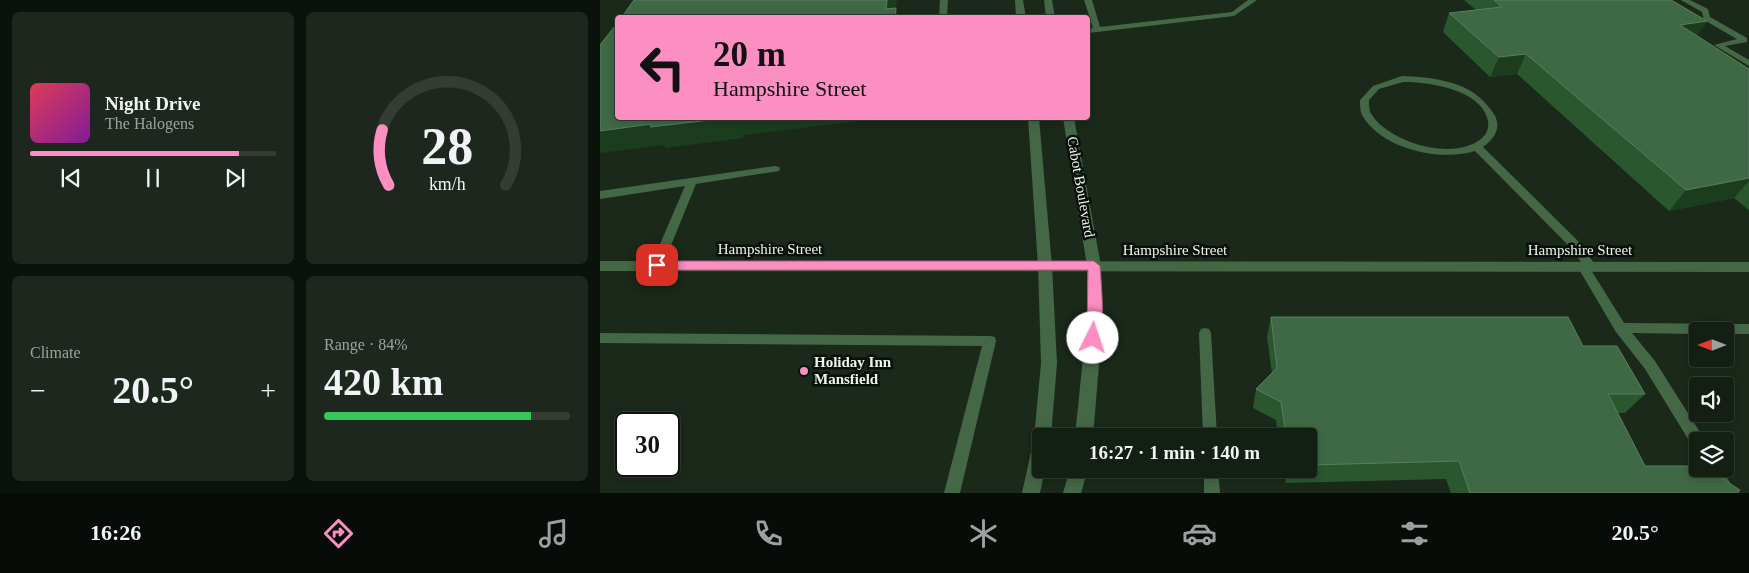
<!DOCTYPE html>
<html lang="en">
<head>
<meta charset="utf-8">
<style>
	:root { --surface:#141f14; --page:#1d271d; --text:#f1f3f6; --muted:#9da2a0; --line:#333d34; --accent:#fc8fc2 }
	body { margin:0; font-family:Georgia,serif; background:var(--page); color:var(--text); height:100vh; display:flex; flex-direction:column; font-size:19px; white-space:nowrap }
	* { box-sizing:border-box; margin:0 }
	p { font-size:16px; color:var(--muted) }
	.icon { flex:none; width:28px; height:28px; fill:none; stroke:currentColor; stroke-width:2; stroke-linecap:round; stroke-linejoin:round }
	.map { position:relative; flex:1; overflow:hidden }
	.drawer { display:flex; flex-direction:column; gap:12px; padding:12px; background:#0b110b; width:600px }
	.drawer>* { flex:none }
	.banner { position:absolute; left:15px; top:15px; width:475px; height:105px; border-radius:5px; box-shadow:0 2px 8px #0003,0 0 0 1px var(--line); background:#fc8fc2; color:#111; overflow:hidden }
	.needle { width:32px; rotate:270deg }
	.controls { position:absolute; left:1089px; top:322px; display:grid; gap:10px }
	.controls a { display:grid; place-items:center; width:45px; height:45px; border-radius:5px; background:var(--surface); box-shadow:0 2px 8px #0003,0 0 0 1px var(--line); font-size:25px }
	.speed { position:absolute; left:15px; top:412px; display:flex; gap:10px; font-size:25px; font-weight:700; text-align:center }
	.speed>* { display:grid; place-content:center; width:65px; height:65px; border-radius:50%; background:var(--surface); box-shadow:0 2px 8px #0003,0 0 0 1px var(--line); line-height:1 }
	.speed .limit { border:2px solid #111; border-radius:8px; background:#fff; color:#111 }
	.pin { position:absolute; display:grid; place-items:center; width:42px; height:42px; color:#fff; margin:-21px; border-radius:10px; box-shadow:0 2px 8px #0006 }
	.me { position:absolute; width:55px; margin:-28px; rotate:4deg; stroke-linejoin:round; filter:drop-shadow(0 0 4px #0008) }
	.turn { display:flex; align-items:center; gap:18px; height:105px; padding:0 15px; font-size:22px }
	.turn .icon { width:65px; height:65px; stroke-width:2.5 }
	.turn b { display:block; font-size:35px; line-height:42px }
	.big { font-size:38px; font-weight:600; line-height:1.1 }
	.drawer .card { flex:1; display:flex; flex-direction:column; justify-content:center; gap:8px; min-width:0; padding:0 18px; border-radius:8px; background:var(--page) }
	.drawer .dial { align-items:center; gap:0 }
	.dial svg { height:130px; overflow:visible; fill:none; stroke:var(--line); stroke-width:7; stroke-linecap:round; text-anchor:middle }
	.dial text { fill:var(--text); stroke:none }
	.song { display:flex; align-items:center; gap:15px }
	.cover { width:60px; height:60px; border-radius:8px; background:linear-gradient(135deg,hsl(350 70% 55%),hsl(290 70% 35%)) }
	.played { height:5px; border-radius:2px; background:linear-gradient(90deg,var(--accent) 85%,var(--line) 85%) }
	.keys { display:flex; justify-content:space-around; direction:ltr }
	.heat { display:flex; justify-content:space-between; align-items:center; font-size:28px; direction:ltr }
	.charge { height:8px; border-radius:4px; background:linear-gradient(90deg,#34c759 84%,var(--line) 0) }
	.drawer .tiles { flex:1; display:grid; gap:12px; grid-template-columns:repeat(2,1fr) }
	.trip { position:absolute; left:432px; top:428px; width:285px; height:50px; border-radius:5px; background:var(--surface); box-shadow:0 2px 8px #0003,0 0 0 1px var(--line); font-weight:600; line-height:50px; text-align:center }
	.tabs { display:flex; height:80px; justify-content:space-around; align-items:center; background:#080c08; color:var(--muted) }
	.tabs .icon { width:35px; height:35px }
	.tabs .active { color:var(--accent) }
	.tabs b { font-size:22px; color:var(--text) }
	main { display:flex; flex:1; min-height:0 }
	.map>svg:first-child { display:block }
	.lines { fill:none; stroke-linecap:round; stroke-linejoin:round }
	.service { fill:#446746; fill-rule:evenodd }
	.minor { fill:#446746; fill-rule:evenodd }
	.tertiary { fill:#446746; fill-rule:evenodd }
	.wall { fill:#2b572f }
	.shaded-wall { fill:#1b3d1e }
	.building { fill:#3f6844; stroke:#5a7e5e }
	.route { fill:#fc8fc2; stroke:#a45d7e }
	.poi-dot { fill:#fc8fc2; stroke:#091009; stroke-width:2 }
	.labels { text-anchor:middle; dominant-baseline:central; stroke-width:5; stroke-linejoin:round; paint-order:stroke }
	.street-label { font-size:15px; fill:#ecf6ec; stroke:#091009 }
	.poi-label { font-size:15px; font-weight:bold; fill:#ecf6ec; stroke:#091009; text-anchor:start }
</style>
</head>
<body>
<main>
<section class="drawer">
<div class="tiles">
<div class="card">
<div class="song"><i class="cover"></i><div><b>Night Drive</b><p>The Halogens</p></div></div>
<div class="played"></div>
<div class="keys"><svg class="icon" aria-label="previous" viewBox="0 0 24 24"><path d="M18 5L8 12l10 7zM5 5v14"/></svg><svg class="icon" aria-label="pause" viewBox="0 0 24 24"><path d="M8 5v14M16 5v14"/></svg><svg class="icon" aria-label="next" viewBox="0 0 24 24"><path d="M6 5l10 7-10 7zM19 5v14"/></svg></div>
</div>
<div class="card dial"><svg viewBox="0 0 100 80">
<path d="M14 69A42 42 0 1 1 86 69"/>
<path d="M14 69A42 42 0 0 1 10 35" stroke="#fc8fc2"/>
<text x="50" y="56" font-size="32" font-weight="700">28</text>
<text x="50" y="72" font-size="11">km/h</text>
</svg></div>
<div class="card"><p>Climate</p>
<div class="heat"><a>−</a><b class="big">20.5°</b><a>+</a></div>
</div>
<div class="card"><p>Range · 84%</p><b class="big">420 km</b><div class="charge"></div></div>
</div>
</section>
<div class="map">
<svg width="1149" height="493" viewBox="0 0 1149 493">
	<rect width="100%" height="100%" fill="#1a291a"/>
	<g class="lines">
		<path class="service" d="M 340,0 L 348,0 L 347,18 L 339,18 Z
			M 484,0 L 492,0 L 500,27 L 632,12 L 648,0 L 657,0 L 634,16 L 488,33 L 488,29 L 493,28 Z
			M 1081,0 L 1090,0 L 1108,9 L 1110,17 L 1147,38 L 1147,42 L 1125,46 L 1149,60 L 1149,66 L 1114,45 L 1137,39 L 1104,20 L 1102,12 Z
			M 802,76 C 831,77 868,81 887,105 C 891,110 896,115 897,122 C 899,133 891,141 883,147 L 977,240 L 994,263 L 996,266 L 991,270 L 1024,323 L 1149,324 L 1149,334 L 1125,334 L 1125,331 L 1098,331 L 1098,334 L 1032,333 L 1055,361 L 1103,437 L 1105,441 L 1098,441 L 1098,449 L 1093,447 L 1045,369 L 1016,332 L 977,266 L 981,262 L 969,246 L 875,151 C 840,162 781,149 762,115 C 760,111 760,104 760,100 L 773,86 ZM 803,82 C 828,82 882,89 888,121 C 889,128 887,134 882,138 C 855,162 790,143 772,115 C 769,111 769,105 769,100 L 779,89 Z
			M 175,166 L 179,167 L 180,169 L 179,171 L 96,184 L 63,265 L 61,268 L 53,268 L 51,265 L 85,186 L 0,199 L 0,191 Z
			M 605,328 L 609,329 L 611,333 L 617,436 L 603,436 L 599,333 L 601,329 Z
			M 0,333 L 390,336 L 395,337 L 396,341 L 360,493 L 344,493 L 382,346 L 0,343 Z
			M 604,469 L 618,469 L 620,493 L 604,493 Z
			M 1107,469 L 1122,469 L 1136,493 L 1119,493 Z"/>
		<path class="minor" d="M 415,0 L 423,0 L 426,18 L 416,18 Z
			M 444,0 L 452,0 L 455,18 L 446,18 Z
			M 428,118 L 439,118 L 452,266 L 457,363 L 451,436 L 441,436 L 441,469 L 445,469 L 440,493 L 422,493 L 434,438 L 441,363 L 438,266 Z
			M 463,118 L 474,118 L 501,266 L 503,318 L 493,436 L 475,436 L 487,318 L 487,266 Z
			M 470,469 L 488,469 L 481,493 L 463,493 Z"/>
		<path class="tertiary" d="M 0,261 L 1149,262 L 1149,272 L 0,271 Z"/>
	</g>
	<path class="wall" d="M 864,0 L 1071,0 L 1107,21 L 1097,36 L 1149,69 L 1149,210 L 1134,198 L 1069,211 L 917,74 L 890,77 L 843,32 L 849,13 L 876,10 Z
		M 671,317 L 983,346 L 1045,394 L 1025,413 L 1017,413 L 1045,466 L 1138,493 L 851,493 L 846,479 L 686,483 L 683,469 L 709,469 L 709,436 L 678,436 L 676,420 L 653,408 L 656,389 L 672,374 L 667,337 Z"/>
	<path class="shaded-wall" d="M 287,0 L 297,0 L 294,18 L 286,9 Z
		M 296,8 L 300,18 L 295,18 Z
		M 1107,21 L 1094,41 L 1080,25 Z
		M 926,54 L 917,74 L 890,77 L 899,57 Z
		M 128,118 L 285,118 L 144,135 L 143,138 L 66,148 L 64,145 L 0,153 L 0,131 L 52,124 Z
		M 1149,178 L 1149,181 L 1134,198 L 1069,211 L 1086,190 Z"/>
	<path class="building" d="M 34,0 L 287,0 L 286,9 L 296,8 L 295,18 L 21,18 Z
		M 894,0 L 1071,0 L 1107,21 L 1080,25 L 1149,69 L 1149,178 L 1086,190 L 926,54 L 899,57 L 849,13 L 902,7 Z
		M 18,22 L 18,118 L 128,118 L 50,127 L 52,124 L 0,131 L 0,45 Z
		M 671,317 L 968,317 L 983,346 L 1017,346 L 1045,394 L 1008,394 L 1045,466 L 1098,466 L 1098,469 L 1107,469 L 1140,490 L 1138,493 L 870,493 L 859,461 L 709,465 L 709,436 L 686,436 L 681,402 L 656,389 L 677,368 Z"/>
	<path class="route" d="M 57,261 L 494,261 L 500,266 C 501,286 506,324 498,342 L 493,343 L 489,342 C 486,337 488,281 488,270 L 57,270 L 51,265 Z"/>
	<circle class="poi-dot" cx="204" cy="371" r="5"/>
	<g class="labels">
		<g class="street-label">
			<text transform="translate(481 187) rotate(80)">Cabot Boulevard</text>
			<text x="170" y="249">Hampshire Street</text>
			<text x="575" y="250">Hampshire Street</text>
			<text x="980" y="250">Hampshire Street</text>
		</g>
		<g class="poi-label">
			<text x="214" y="362">Holiday Inn<tspan x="214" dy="17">Mansfield</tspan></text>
		</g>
	</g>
</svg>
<div class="controls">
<a><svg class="needle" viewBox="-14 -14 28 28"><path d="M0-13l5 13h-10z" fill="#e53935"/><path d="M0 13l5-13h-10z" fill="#9da2a0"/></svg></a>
<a><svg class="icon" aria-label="sound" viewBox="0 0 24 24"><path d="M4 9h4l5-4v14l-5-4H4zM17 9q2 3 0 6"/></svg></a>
<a><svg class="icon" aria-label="layers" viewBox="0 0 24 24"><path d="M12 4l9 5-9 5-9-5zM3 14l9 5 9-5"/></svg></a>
</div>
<div class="speed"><div class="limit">30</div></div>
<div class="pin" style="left:57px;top:265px;background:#d93025"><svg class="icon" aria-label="arrive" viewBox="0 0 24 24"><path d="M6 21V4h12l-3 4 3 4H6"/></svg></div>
<svg class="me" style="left:493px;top:338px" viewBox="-20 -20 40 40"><circle r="19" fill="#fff"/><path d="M0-13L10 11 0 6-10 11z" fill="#fc8fc2"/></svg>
<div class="trip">16:27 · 1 min · 140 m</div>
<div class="banner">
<div class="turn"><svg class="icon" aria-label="left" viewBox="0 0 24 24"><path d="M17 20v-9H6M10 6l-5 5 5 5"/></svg><div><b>20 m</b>Hampshire Street</div></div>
</div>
</div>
</main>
<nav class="tabs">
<b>16:26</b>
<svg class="icon active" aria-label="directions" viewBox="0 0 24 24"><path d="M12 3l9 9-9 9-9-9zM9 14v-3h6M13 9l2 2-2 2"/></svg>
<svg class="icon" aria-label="music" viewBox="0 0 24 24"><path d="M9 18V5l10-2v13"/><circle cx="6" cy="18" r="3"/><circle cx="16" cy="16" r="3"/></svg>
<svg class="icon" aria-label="phone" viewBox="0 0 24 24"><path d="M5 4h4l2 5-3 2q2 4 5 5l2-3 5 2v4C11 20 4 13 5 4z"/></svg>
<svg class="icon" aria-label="climate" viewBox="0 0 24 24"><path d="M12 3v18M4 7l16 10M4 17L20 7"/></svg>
<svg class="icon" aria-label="car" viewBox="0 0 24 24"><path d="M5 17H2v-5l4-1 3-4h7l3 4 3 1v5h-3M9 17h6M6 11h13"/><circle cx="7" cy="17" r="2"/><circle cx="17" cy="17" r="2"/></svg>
<svg class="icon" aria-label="filters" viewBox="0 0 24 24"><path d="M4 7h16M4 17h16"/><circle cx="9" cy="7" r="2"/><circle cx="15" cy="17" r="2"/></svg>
<b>20.5°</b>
</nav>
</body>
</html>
